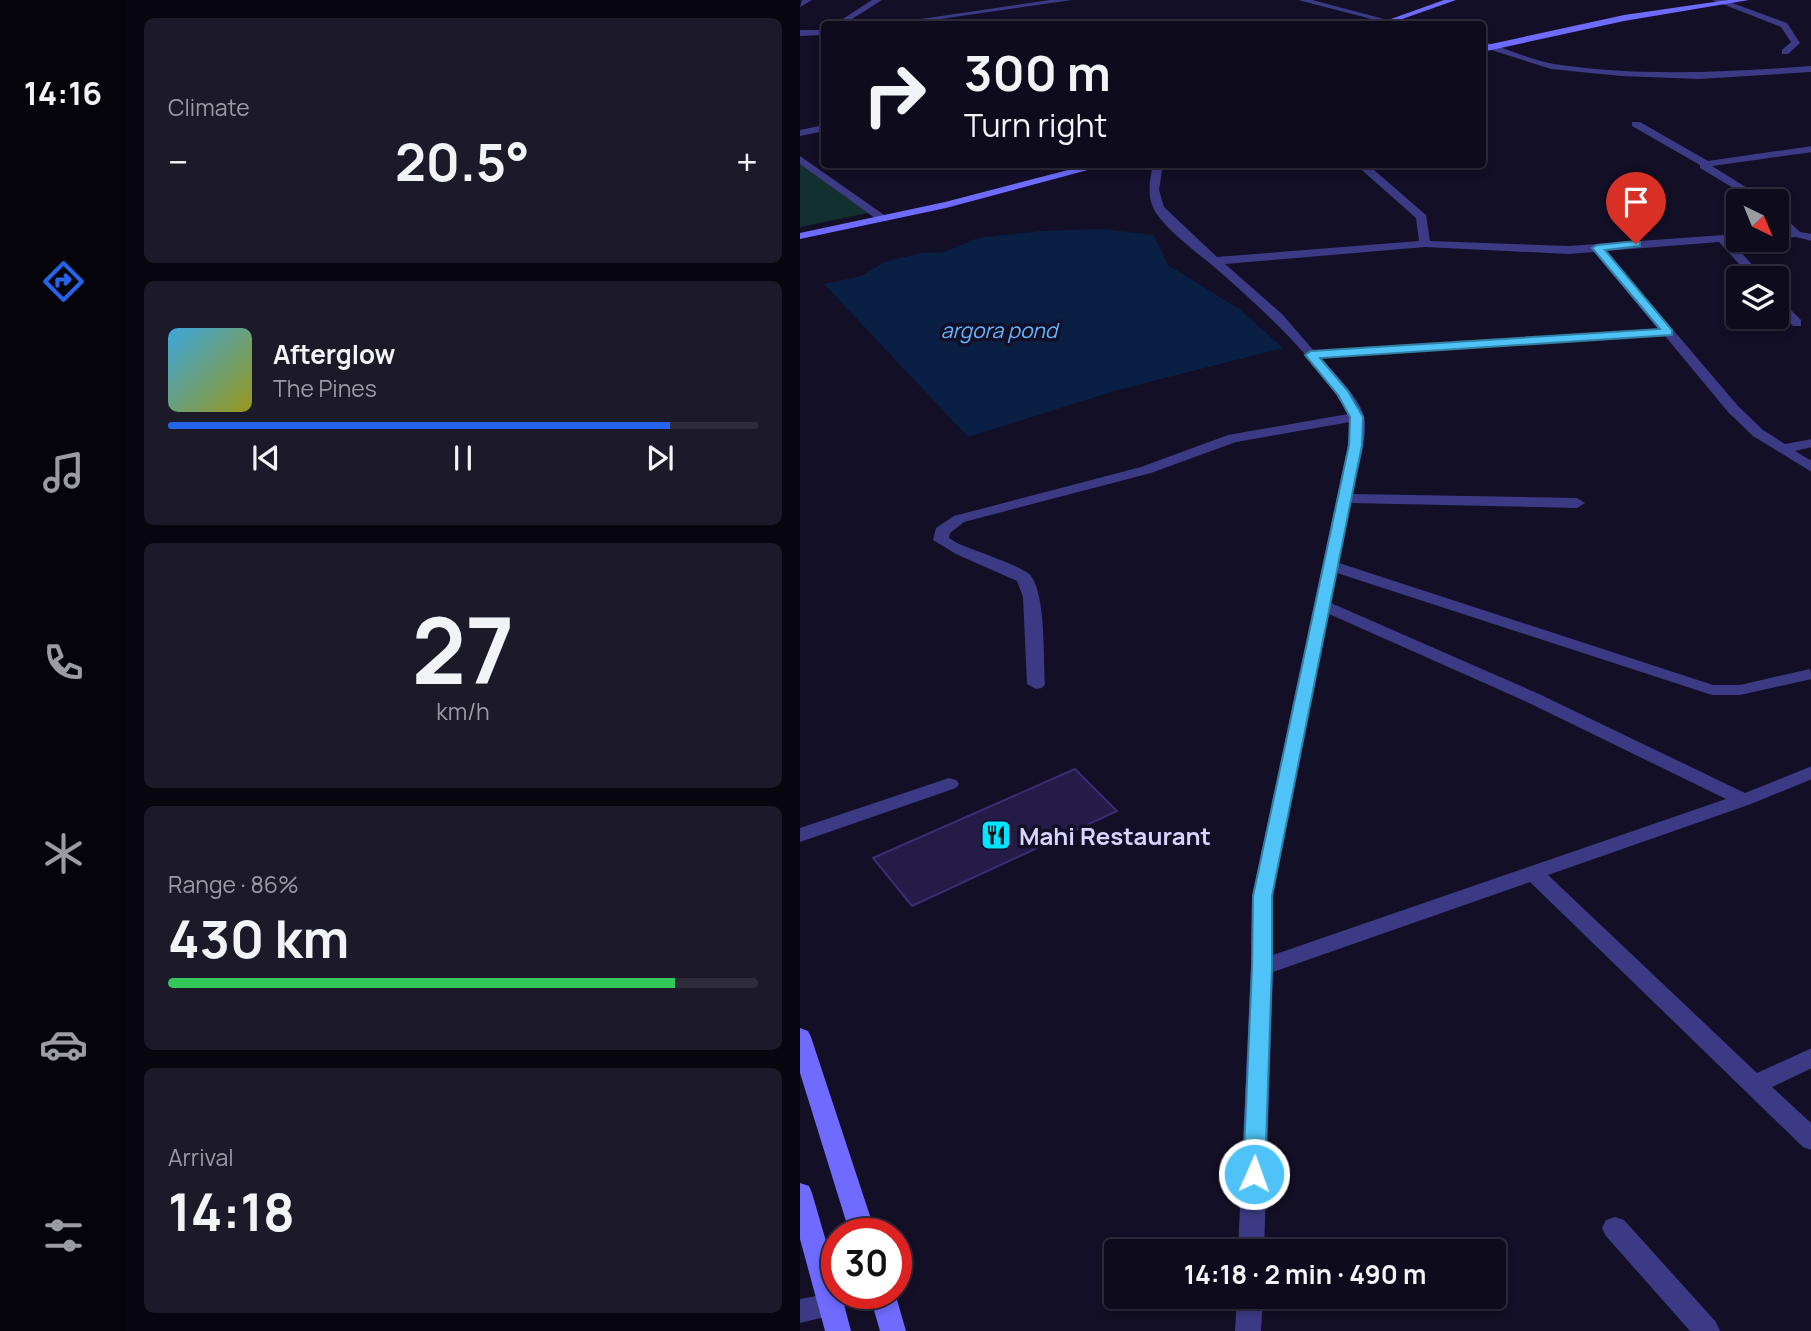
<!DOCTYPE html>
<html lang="en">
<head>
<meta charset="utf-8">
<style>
	:root { --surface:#0e0b1c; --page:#1c1929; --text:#f1f3f6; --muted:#9b9ba3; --line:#2e2b3b; --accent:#2563eb }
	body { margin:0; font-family:Manrope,sans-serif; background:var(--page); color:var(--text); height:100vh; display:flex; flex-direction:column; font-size:26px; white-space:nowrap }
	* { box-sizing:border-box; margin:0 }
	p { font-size:23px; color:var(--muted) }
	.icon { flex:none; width:38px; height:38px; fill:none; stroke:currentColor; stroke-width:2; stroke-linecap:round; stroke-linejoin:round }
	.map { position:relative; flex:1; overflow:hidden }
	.side { display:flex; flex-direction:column; gap:18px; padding:18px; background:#08060f; width:674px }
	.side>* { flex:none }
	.top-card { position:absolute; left:21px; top:21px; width:665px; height:147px; border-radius:7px; box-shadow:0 4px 10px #0003,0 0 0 2px var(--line); background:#0e0b1c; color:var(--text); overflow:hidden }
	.needle { width:46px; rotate:137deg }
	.fabs { position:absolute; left:926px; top:189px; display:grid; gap:14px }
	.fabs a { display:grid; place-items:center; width:63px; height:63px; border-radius:7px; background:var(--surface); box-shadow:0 4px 10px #0003,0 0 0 2px var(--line); font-size:35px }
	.speed { position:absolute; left:21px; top:1218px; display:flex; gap:14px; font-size:35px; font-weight:700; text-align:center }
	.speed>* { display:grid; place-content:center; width:91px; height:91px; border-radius:50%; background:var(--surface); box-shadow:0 4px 10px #0003,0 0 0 2px var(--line); line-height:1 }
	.speed .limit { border:10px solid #d22; background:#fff; color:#111 }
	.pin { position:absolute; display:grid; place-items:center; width:60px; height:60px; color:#fff; margin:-72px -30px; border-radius:50% 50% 50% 0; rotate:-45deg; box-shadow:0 0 7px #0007 }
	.pin .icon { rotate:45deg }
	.me { position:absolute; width:77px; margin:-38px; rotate:2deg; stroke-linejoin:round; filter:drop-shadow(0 0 5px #0008) }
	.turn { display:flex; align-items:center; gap:24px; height:147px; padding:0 28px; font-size:32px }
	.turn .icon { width:91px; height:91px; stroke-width:2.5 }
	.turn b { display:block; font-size:49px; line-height:60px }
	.big { font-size:52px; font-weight:700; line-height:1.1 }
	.side .widget { flex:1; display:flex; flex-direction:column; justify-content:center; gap:10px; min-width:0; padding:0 24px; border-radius:10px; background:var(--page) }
	.side .dial { align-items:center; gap:0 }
	.dial b { font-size:91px; line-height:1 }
	.song { display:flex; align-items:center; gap:21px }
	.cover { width:84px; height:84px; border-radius:10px; background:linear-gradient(135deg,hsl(200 70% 55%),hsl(60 70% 35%)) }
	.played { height:7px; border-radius:4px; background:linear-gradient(90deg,var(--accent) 85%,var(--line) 85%) }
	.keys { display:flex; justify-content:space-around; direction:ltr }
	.heat { display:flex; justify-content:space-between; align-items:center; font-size:38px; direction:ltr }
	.charge { height:10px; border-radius:5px; background:linear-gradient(90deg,#34c759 86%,var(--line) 0) }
	.trip { position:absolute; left:304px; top:1239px; width:402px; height:70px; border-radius:7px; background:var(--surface); box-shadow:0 4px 10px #0003,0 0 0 2px var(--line); font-weight:700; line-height:70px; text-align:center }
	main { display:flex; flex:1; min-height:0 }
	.menu { display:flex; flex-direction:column; width:126px; justify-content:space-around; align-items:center; background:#06040b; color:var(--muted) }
	.menu .icon { width:49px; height:49px }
	.menu .selected { color:var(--accent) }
	.menu b { font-size:32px; color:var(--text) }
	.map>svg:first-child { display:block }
	.green { fill:#12302f }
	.water { fill:#0a1f44 }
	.building { fill:#241b47; stroke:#3b2d73; stroke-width:2 }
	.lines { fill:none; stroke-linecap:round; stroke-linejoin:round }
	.street { fill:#3d3a85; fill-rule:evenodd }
	.secondary { fill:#6f6bff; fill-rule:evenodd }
	.route { fill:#4fc3f7; stroke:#337fa1; stroke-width:2 }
	.labels { text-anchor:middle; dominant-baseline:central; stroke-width:7; stroke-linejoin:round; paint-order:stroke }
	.far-water-label { font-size:21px; font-style:italic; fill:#62b6ff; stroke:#130f26 }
	.poi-label { font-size:24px; font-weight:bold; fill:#d9d4ff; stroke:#130f26; text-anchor:start }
</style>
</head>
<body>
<main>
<nav class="menu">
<b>14:16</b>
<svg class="icon selected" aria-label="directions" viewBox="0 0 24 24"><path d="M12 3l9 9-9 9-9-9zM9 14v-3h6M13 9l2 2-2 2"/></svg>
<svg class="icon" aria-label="music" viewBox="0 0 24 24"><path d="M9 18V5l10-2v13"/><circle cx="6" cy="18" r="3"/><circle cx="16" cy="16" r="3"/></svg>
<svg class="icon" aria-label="phone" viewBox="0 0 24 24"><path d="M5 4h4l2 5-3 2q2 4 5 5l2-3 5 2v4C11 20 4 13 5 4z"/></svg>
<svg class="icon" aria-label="climate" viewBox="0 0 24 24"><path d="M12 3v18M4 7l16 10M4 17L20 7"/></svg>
<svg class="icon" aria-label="car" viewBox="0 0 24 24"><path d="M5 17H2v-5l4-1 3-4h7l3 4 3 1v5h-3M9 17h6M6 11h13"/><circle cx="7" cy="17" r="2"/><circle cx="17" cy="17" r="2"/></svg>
<svg class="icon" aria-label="filters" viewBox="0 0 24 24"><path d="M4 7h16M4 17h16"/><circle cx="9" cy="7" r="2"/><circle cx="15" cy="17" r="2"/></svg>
</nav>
<section class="side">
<div class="widget"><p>Climate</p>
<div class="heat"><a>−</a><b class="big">20.5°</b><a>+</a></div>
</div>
<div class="widget">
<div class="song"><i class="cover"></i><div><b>Afterglow</b><p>The Pines</p></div></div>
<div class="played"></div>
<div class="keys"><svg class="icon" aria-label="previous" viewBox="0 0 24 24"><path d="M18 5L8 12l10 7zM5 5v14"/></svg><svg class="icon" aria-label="pause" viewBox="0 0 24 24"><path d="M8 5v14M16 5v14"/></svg><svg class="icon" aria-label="next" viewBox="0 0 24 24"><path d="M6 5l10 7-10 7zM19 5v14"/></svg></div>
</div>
<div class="widget dial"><b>27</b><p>km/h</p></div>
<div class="widget"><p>Range · 86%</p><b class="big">430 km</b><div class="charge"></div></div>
<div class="widget"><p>Arrival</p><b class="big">14:18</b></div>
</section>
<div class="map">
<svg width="1012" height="1331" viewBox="0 0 1012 1331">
	<rect width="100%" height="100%" fill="#130f26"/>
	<path class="green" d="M 0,158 L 68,213 L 0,227 Z"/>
	<path class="water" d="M 302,229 L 354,235 L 368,265 L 439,309 L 483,348 L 314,391 L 168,437 L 24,284 L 61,276 L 87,261 L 122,253 L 144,252 L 178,238 L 240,231 Z"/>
	<path class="building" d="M 275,769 L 317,811 L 112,906 L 73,858 Z"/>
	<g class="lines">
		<path class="street" d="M 2,0 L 12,0 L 0,7 Z
			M 72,0 L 82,0 L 44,24 L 35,24 Z
			M 250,0 L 272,0 L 106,24 L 87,24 Z
			M 498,0 L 512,0 L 603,24 L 591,24 Z
			M 912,0 L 924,0 L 987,23 L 1000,43 L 988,54 L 982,54 L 982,50 L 991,42 L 981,27 Z
			M 0,30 L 24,30 L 24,35 L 0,36 Z
			M 682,41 C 706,48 730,60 754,64 C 839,77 926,72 1012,66 L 1012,72 L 899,79 L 821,76 L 751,69 L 682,47 Z
			M 832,122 L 840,122 L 908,161 L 1012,146 L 1012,152 L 912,166 L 968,201 L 955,201 L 900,168 L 900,165 L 832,126 Z
			M 24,125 L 24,131 L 0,136 L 0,130 Z
			M 0,156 L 87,217 L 87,221 L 79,221 L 0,164 Z
			M 353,164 L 363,164 L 359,190 L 364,207 L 417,257 L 619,241 L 616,218 L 555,164 L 567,164 L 626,215 L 630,241 L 769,246 L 938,234 L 938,240 L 941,240 L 931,241 L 964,278 L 952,278 L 919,242 L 806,251 L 938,406 L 963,430 L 985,444 L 1012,439 L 1012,447 L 995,451 L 1012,461 L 1012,472 L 953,436 L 928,412 L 865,336 L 521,358 C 535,375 558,395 564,416 C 569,435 556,474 553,494 L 777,498 L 785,503 L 777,508 L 551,503 L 539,563 L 913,685 L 940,685 L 1010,669 L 1012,679 L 940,695 L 912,695 L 537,573 L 531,603 L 739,694 L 945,793 L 1012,766 L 1012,779 L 951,804 L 748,875 L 957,1073 L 1012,1048 L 1012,1068 L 972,1087 L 1012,1124 L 1012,1150 L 1003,1147 L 730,882 L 473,972 L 464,1251 L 438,1251 L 451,967 L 452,896 L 548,445 L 550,422 L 436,442 L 351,473 L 164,522 L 150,533 L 149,538 L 157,543 C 172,550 223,566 231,576 C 246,596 243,658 245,684 L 242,688 L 236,689 L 227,684 L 223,597 L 217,581 L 156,554 L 133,540 L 136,528 L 154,516 L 341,467 L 428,435 L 548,414 C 517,358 466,313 419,271 C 401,255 362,228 353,207 C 347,193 350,179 353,164 ZM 625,247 L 769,254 L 794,252 L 858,329 L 514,351 L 482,314 L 425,264 ZM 529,614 L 727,702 L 926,799 L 473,955 L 472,896 Z
			M 976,210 L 1000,232 L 1012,234 L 1012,241 L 996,237 L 976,238 L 976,232 L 987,231 L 976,220 Z
			M 976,295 L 1001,320 L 1001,326 L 993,326 L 976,307 Z
			M 149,778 L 156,780 L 159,784 L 156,788 L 0,842 L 0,828 Z
			M 815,1217 L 824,1220 L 916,1322 L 920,1331 L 890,1331 L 806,1236 L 802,1228 L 806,1220 Z
			M 32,1293 L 41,1297 L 45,1305 L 41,1313 L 0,1323 L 0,1299 Z
			M 437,1297 L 463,1297 L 461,1331 L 435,1331 Z"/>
		<path class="secondary" d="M 644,0 L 656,0 L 588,24 L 577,24 Z
			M 928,0 L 949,0 L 824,21 L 682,52 L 682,46 L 824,15 Z
			M 291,164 L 310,164 L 146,208 L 0,239 L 0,233 L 145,202 Z
			M 0,1028 L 8,1031 L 11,1037 L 76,1234 L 50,1234 L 0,1073 Z
			M 0,1183 L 9,1186 L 12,1193 L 37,1279 L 37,1293 L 41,1293 L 51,1331 L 25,1331 L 0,1239 Z
			M 69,1293 L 95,1293 L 106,1331 L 80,1331 Z"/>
	</g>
	<path class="route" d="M 836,241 L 840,242 L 840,246 L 805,250 L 872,330 L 872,335 L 520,358 L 548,391 L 563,417 L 562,445 L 472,896 L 472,967 L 465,1174 L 462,1180 L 454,1183 L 446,1180 L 443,1174 L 452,967 L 453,896 L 549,445 L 550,417 L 538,395 L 505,355 L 511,351 L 860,329 L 792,248 L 797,245 Z"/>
	<defs>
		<g id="restaurant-square" transform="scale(1.575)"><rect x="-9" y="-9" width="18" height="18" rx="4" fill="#00e5ff" stroke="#130f26"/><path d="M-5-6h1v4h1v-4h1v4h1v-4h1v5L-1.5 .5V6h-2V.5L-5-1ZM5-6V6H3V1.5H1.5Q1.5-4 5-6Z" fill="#111"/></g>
	</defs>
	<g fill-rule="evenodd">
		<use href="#restaurant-square" x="196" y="835"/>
	</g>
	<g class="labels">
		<g class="far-water-label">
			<text x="199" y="330">argora pond</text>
		</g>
		<g class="poi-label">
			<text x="219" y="835">Mahi Restaurant</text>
		</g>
	</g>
</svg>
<div class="fabs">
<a><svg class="needle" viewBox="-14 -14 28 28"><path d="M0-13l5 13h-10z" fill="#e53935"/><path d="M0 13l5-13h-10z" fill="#9b9ba3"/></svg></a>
<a><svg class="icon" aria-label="layers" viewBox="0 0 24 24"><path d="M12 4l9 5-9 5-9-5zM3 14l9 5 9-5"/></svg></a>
</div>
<div class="speed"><div class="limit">30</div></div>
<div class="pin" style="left:836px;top:244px;background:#d93025"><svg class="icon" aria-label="arrive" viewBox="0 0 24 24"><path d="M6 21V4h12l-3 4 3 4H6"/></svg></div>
<svg class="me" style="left:454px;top:1174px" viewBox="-20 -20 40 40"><circle r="17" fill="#4fc3f7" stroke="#fff" stroke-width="3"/><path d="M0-11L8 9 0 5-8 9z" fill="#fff"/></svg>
<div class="trip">14:18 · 2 min · 490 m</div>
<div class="top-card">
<div class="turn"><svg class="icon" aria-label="right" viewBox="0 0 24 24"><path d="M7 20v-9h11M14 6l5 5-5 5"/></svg><div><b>300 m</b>Turn right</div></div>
</div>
</div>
</main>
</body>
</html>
